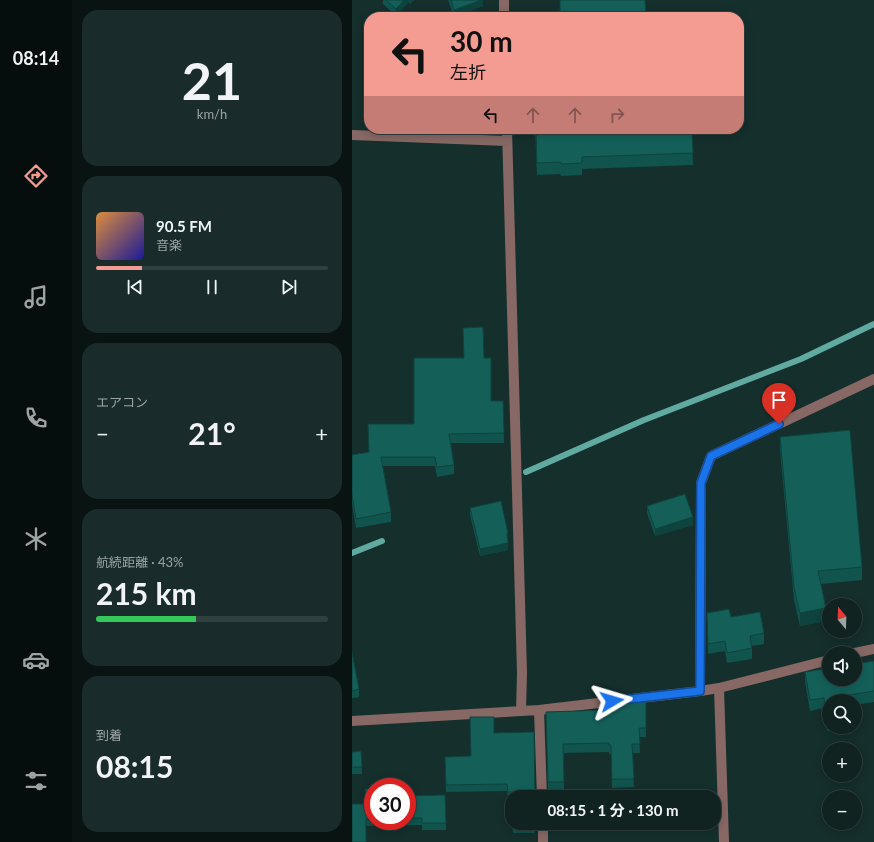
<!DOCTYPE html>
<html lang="ja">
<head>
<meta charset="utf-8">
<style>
	:root { --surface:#102321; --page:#192b2a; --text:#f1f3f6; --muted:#9ca4a5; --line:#30403f; --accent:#f59c92 }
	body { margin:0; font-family:Lato,"Noto Sans JP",sans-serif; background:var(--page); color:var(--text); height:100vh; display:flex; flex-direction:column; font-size:15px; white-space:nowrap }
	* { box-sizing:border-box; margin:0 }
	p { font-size:13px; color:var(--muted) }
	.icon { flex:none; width:22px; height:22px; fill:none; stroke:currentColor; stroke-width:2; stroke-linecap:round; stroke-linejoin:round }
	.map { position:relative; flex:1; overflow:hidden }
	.side { display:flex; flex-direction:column; gap:10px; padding:10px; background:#091312; width:280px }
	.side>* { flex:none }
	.banner { position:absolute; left:12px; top:12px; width:380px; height:122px; border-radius:16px; box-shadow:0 2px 10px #0003,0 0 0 1px var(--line); background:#f59c92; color:#111; overflow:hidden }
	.needle { width:26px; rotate:341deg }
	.tools { position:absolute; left:470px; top:598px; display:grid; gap:8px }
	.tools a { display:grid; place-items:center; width:40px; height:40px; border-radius:50%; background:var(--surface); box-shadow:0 2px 10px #0003,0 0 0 1px var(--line); font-size:20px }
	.speed { position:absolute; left:12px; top:778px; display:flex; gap:8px; font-size:20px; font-weight:700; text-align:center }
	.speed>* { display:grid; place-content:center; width:52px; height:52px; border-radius:50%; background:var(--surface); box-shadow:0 2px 10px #0003,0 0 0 1px var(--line); line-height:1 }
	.speed .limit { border:6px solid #d22; background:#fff; color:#111 }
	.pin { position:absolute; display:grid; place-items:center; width:34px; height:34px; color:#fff; margin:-41px -17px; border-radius:50% 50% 50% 0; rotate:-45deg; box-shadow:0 0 4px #0007 }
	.pin .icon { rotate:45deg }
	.me { position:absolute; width:44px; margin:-22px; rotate:83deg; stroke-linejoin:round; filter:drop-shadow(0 0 3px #0008) }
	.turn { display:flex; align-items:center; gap:14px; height:84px; padding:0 20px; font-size:18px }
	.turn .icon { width:52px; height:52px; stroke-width:2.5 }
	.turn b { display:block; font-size:28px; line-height:34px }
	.lanes { display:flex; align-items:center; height:38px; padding:0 20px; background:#0003; justify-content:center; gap:20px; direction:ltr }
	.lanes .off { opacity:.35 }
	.big { font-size:30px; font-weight:700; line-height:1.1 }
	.side .widget { flex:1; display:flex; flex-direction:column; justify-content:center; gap:6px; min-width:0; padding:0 14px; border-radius:16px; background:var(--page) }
	.side .dial { align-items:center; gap:0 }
	.dial b { font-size:52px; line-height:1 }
	.song { display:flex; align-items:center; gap:12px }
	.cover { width:48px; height:48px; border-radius:6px; background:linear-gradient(135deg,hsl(30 70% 55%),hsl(240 70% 35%)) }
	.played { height:4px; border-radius:2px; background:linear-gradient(90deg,var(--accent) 20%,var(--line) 20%) }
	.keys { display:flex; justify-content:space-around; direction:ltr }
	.heat { display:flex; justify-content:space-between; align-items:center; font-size:22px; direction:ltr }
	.charge { height:6px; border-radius:3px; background:linear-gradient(90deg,#34c759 43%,var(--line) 0) }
	.trip { position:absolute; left:153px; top:790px; width:216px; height:40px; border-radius:16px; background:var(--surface); box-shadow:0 2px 10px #0003,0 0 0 1px var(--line); font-weight:700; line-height:40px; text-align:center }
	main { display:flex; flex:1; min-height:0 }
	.tab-bar { display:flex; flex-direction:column; width:72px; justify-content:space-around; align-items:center; background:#060e0d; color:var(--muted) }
	.tab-bar .icon { width:28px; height:28px }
	.tab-bar .current { color:var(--accent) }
	.tab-bar b { font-size:18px; color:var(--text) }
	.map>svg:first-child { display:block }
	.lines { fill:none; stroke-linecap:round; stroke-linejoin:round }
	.stream { stroke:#61aaa2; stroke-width:6 }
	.street { stroke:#876864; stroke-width:10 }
	.wall { fill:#11534d }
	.shaded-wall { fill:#0e433e }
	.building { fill:#146059; stroke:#0e433e }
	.route-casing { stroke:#114b97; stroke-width:10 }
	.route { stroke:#1a73e8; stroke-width:7 }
</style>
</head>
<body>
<main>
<nav class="tab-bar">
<b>08:14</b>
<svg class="icon current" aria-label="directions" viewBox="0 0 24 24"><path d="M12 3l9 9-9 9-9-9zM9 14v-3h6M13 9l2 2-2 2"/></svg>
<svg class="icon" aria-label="music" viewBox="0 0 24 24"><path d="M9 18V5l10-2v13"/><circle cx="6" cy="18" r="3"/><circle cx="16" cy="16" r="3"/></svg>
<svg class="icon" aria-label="phone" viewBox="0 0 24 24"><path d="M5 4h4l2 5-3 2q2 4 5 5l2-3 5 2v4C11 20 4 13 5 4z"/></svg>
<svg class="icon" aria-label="climate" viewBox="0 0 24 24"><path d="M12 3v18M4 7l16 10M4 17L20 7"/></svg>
<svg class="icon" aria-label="car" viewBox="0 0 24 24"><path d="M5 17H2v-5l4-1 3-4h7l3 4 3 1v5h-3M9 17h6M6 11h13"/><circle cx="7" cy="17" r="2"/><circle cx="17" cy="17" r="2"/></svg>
<svg class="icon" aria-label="filters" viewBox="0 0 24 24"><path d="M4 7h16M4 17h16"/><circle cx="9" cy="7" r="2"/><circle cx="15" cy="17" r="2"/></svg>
</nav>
<section class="side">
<div class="widget dial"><b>21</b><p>km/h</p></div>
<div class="widget">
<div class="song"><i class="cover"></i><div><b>90.5 FM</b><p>音楽</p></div></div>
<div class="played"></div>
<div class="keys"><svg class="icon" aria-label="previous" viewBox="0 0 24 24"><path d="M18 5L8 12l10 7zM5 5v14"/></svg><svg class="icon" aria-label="pause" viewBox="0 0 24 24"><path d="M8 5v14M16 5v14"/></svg><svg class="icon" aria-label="next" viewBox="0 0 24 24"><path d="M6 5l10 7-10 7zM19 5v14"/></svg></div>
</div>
<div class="widget"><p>エアコン</p>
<div class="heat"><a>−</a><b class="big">21°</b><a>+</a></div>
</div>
<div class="widget"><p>航続距離 · 43%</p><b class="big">215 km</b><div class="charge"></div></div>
<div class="widget"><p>到着</p><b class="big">08:15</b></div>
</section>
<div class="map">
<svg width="522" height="842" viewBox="0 0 522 842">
	<rect width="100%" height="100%" fill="#152f2c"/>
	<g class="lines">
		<path class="stream" d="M 174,472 L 292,420 L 449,359 L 522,324
			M 0,553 L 30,541"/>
		<path class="street" d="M 152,0 L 152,17
			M 155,129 L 170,673 L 169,711
			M 0,135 L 155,141
			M 503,653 L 522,649
			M 367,688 L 372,842
			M 348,691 L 349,483 L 359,456 L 522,379
			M 187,710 L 190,797
			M 0,721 L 187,710 L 348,691 L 367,688 L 477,660
			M 191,823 L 191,842"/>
	</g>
	<path class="wall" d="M 31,0 L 62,0 L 58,4 L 57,2 L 44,16 L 31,4 Z
		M 96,0 L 131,0 L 131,6 L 102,17 Z
		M 183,129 L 340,129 L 341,165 L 230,169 L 230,175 L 209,176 L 208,174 L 185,175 Z
		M 111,328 L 132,358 L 139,401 L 151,401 L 152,443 L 99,443 L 102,465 L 102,474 L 85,477 L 83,466 L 31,466 L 39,512 L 39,522 L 4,528 L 0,503 L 0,455 L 17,452 L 62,424 L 112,358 Z
		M 428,437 L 510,567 L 510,580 L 469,584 L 474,621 L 448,626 L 442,600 L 428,450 Z
		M 295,506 L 341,525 L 303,536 L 295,513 Z
		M 118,508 L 156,540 L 156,550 L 128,556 L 118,515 Z
		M 355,613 L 379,617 L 412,633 L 412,644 L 400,646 L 400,659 L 375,663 L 373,651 L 356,654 Z
		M 0,652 L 7,689 L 7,697 L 0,698 Z
		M 522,661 L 522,702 L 503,705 L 503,701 L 477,701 L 477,727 L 501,727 L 475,731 L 472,708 L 458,711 L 453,682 L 453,672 Z
		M 294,701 L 294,737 L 287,737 L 288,753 L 281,753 L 282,787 L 260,788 L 259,754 L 257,754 L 257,752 L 212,753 L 212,791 L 196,791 L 194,712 L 256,710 Z
		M 182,732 L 160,799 L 156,799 L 155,791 L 94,792 L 93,757 L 119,756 L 142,733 Z
		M 9,751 L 10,774 L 0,774 L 0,752 Z
		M 21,789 L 21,821 L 55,821 L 55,795 L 55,796 L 93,795 L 94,830 L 70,830 L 70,825 L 14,826 L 13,804 Z
		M 160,823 L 183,823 L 183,833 L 161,833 Z"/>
	<path class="shaded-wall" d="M 52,0 L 57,0 L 57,2 L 44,16 L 44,9 Z
		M 58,0 L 62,0 L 58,4 Z
		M 129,0 L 131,0 L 131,6 L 102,17 L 102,10 Z
		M 341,517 L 341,525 L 303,536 L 303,529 Z
		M 156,543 L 156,550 L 128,556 L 128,549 Z
		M 474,608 L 474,621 L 448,626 L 448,613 Z"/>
	<path class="building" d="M 34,0 L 52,0 L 44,9 Z
		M 99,0 L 129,0 L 102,10 Z
		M 208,0 L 293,0 L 294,17 L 208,17 Z
		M 184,129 L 340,129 L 341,153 L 230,157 L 230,163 L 209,164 L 208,162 L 185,163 Z
		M 131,327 L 132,358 L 139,358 L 139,401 L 151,401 L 152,433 L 97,434 L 102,465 L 85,467 L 83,457 L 29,457 L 39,512 L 4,519 L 0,494 L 0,455 L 17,452 L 16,424 L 62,424 L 62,358 L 112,358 L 111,328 Z
		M 498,430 L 510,567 L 466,571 L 474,608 L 448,613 L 442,587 L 428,437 Z
		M 333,494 L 341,517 L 303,529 L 295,506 Z
		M 149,501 L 156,533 L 155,533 L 156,543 L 128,549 L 118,508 Z
		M 377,609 L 379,617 L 408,612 L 412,633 L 398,636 L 400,648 L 375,653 L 373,641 L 356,644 L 355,613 Z
		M 0,652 L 7,689 L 0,691 Z
		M 522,661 L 522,691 L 497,695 L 498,701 L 477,701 L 477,720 L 475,721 L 472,698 L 458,700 L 453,672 L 477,668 L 477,679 L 503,679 L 503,664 Z
		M 294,701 L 294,728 L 287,728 L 288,744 L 280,744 L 282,779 L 260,779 L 259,745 L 257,745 L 257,743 L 211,744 L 212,782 L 196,782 L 194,712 L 256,710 L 256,702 Z
		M 118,717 L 142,717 L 142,733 L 182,732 L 183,797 L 160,797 L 160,792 L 156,792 L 155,784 L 94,785 L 93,757 L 119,756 Z
		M 9,751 L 10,767 L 0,767 L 0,752 Z
		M 13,789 L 21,789 L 21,819 L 14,819 L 14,842 L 0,842 L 0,804 L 14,804 Z
		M 55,795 L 55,796 L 93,795 L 94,823 L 70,823 L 70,818 L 55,818 Z
		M 160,823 L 183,823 L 183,825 L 161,826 Z"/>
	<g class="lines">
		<g class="route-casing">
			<path id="route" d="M 260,701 L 348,691 L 349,483 L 359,456 L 427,424"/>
		</g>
		<use href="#route" class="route"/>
	</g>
</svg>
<div class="tools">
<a><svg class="needle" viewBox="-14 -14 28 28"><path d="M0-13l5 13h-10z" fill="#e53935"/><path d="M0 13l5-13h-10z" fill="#9ca4a5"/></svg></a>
<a><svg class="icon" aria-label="sound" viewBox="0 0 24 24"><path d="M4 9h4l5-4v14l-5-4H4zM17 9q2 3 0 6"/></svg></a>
<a><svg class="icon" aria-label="search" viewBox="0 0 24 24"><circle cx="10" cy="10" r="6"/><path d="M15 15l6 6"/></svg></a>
<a>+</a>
<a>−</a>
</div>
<div class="speed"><div class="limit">30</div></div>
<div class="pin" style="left:427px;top:424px;background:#d93025"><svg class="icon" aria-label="arrive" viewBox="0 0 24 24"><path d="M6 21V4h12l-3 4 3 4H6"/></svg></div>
<svg class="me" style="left:260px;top:701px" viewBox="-20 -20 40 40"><path d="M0-17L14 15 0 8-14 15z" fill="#1a73e8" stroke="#fff" stroke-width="4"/></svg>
<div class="trip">08:15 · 1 分 · 130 m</div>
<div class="banner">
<div class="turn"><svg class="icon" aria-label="left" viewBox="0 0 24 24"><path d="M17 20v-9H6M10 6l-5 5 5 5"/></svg><div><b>30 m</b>左折</div></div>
<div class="lanes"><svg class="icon" aria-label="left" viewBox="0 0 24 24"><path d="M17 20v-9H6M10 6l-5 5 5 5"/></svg><svg class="icon off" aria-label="ahead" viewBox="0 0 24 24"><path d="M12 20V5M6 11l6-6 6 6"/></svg><svg class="icon off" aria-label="ahead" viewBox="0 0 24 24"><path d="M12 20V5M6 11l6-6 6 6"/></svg><svg class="icon off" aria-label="right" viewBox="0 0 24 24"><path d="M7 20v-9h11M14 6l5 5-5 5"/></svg></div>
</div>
</div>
</main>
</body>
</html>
